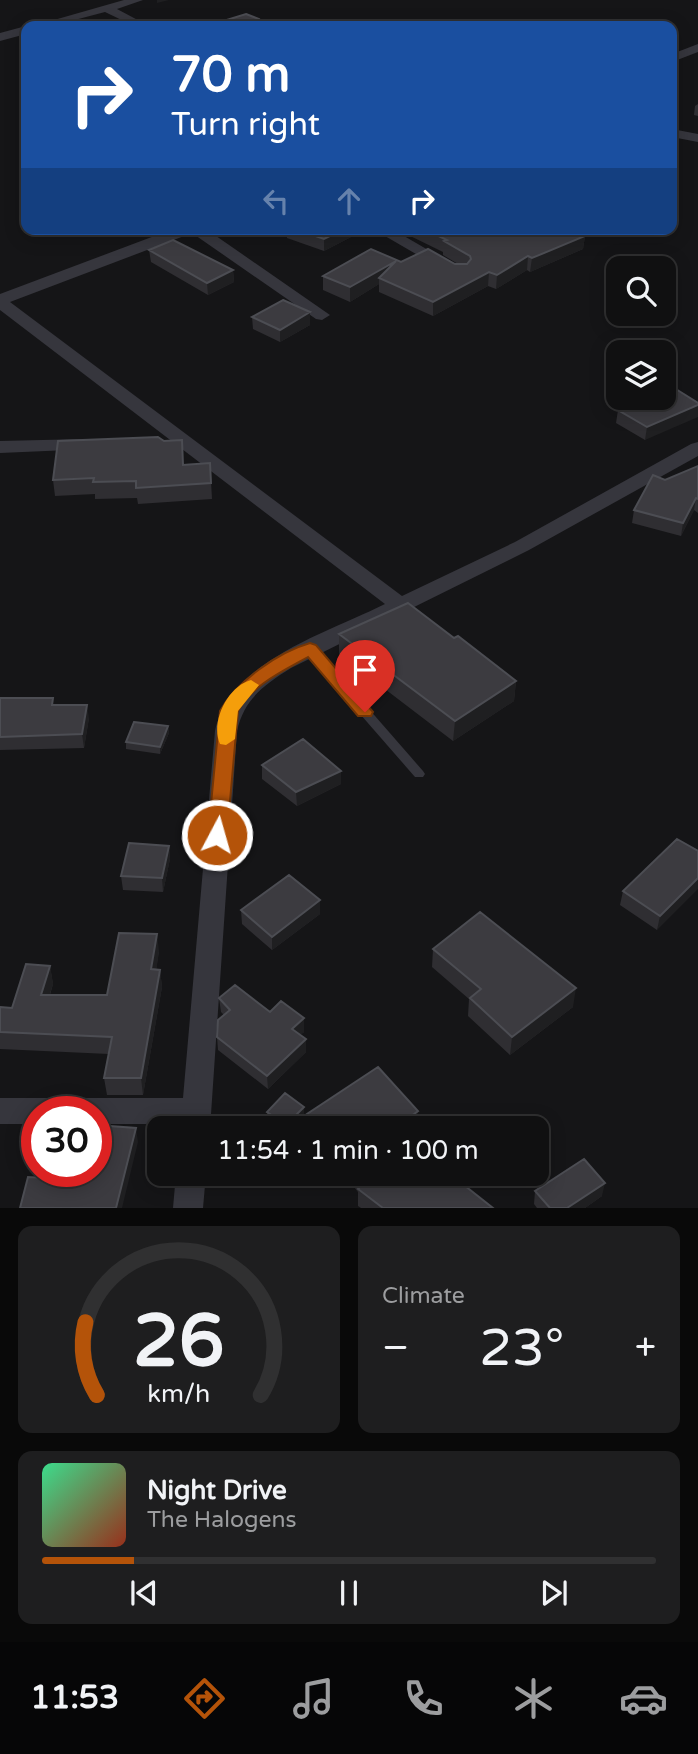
<!DOCTYPE html>
<html lang="en">
<head>
<meta charset="utf-8">
<style>
	:root { --surface:#101011; --page:#1e1e1f; --text:#f1f3f6; --muted:#9c9d9f; --line:#303031; --accent:#b45309 }
	body { margin:0; font-family:"Varela Round",sans-serif; background:var(--page); color:var(--text); height:100vh; display:flex; flex-direction:column; font-size:26px; white-space:nowrap }
	* { box-sizing:border-box; margin:0 }
	p { font-size:23px; color:var(--muted) }
	.icon { flex:none; width:38px; height:38px; fill:none; stroke:currentColor; stroke-width:2; stroke-linecap:round; stroke-linejoin:round }
	.map { position:relative; height:1208px; overflow:hidden }
	.panel { display:flex; flex-direction:column; gap:18px; padding:18px; background:#090909; flex:1 }
	.panel>* { flex:none }
	.top-card { position:absolute; left:21px; top:21px; width:656px; height:214px; border-radius:14px; box-shadow:0 4px 18px #0003,0 0 0 2px var(--line); background:#1a4fa0; color:#fff; overflow:hidden }
	.buttons { position:absolute; left:606px; top:256px; display:grid; gap:14px }
	.buttons a { display:grid; place-items:center; width:70px; height:70px; border-radius:14px; background:var(--surface); box-shadow:0 4px 18px #0003,0 0 0 2px var(--line); font-size:35px }
	.speed { position:absolute; left:21px; top:1096px; display:flex; gap:14px; font-size:35px; font-weight:700; text-align:center }
	.speed>* { display:grid; place-content:center; width:91px; height:91px; border-radius:50%; background:var(--surface); box-shadow:0 4px 18px #0003,0 0 0 2px var(--line); line-height:1 }
	.speed .limit { border:10px solid #d22; background:#fff; color:#111 }
	.pin { position:absolute; display:grid; place-items:center; width:60px; height:60px; color:#fff; margin:-72px -30px; border-radius:50% 50% 50% 0; rotate:-45deg; box-shadow:0 0 7px #0007 }
	.pin .icon { rotate:45deg }
	.me { position:absolute; width:77px; margin:-38px; rotate:6deg; stroke-linejoin:round; filter:drop-shadow(0 0 5px #0008) }
	.turn { display:flex; align-items:center; gap:24px; height:147px; padding:0 35px; font-size:32px }
	.turn .icon { width:91px; height:91px; stroke-width:2.5 }
	.turn b { display:block; font-size:49px; line-height:60px }
	.lanes { display:flex; align-items:center; height:66px; padding:0 35px; background:#0003; justify-content:center; gap:35px; direction:ltr }
	.lanes .off { opacity:.35 }
	.big { font-size:52px; font-weight:600; line-height:1.1 }
	.panel .card { flex:1; display:flex; flex-direction:column; justify-content:center; gap:10px; min-width:0; padding:0 24px; border-radius:14px; background:var(--page) }
	.panel .dial { align-items:center; gap:0 }
	.dial svg { height:182px; overflow:visible; fill:none; stroke:var(--line); stroke-width:7; stroke-linecap:round; text-anchor:middle }
	.dial text { fill:var(--text); stroke:none }
	.song { display:flex; align-items:center; gap:21px }
	.cover { width:84px; height:84px; border-radius:10px; background:linear-gradient(135deg,hsl(150 70% 55%),hsl(10 70% 35%)) }
	.played { height:7px; border-radius:4px; background:linear-gradient(90deg,var(--accent) 15%,var(--line) 15%) }
	.keys { display:flex; justify-content:space-around; direction:ltr }
	.heat { display:flex; justify-content:space-between; align-items:center; font-size:38px; direction:ltr }
	.panel .tiles { flex:1; display:grid; gap:18px; grid-template-columns:1fr 1fr }
	.card:last-child { grid-column:span 2 }
	.trip { position:absolute; left:147px; top:1116px; width:402px; height:70px; border-radius:14px; background:var(--surface); box-shadow:0 4px 18px #0003,0 0 0 2px var(--line); font-weight:600; line-height:70px; text-align:center }
	.tabs { display:flex; height:112px; justify-content:space-around; align-items:center; background:#060607; color:var(--muted) }
	.tabs .icon { width:49px; height:49px }
	.tabs .current { color:var(--accent) }
	.tabs b { font-size:32px; color:var(--text) }
	.map>svg:first-child { display:block }
	.lines { fill:none; stroke-linecap:round; stroke-linejoin:round }
	.service { fill:#36363d; fill-rule:evenodd }
	.minor { fill:#36363d; fill-rule:evenodd }
	.wall { fill:#2f2e32 }
	.shaded-wall { fill:#1f1f21 }
	.building { fill:#3c3b40; stroke:#4c4d53; stroke-width:2 }
	.route { fill:#b45309; stroke:#753606; stroke-width:2 }
	.slow { fill:#f59e0b }
</style>
</head>
<body>
<div class="map">
<svg width="698" height="1208" viewBox="0 0 698 1208">
	<rect width="100%" height="100%" fill="#151517"/>
	<g class="lines">
		<path class="service" d="M 310,645 L 314,646 L 423,771 L 425,774 L 423,777 L 415,777 L 306,652 L 305,649 Z"/>
		<path class="minor" d="M 124,0 L 143,0 L 117,9 L 149,26 L 134,26 L 105,12 L 52,26 L 33,26 Z
			M 26,26 L 26,34 L 0,41 L 0,33 Z
			M 698,44 L 698,52 L 672,62 L 672,54 Z
			M 672,129 L 698,134 L 698,142 L 672,137 Z
			M 173,229 L 206,229 L 330,315 L 322,320 L 316,319 L 192,233 L 10,302 L 402,596 L 515,542 L 691,444 L 698,442 L 698,456 L 529,550 L 291,668 C 264,685 244,699 237,731 L 210,1129 L 180,1129 L 181,1124 L 96,1124 L 96,1111 L 37,1111 L 37,1124 L 0,1124 L 0,1098 L 183,1098 L 215,731 C 230,661 327,633 385,604 L 0,310 L 0,294 Z
			M 373,229 L 392,229 L 454,265 L 446,270 L 440,268 Z
			M 85,439 L 92,441 L 94,445 L 92,449 L 0,453 L 0,441 Z
			M 176,1174 L 206,1174 L 203,1208 L 173,1208 Z"/>
	</g>
	<path class="wall" d="M 698,104 L 698,116 L 694,115 L 695,106 Z
		M 287,229 L 351,229 L 351,237 L 324,251 L 287,238 Z
		M 396,229 L 495,229 L 505,234 L 585,236 L 583,249 L 530,272 L 527,270 L 496,289 L 488,286 L 433,316 L 379,292 L 379,284 L 350,302 L 323,290 L 323,276 L 401,262 L 458,264 L 443,255 L 443,252 Z
		M 149,250 L 233,270 L 234,282 L 208,295 L 151,262 Z
		M 252,317 L 310,325 L 280,342 L 253,329 Z
		M 698,403 L 645,440 L 616,423 L 618,410 Z
		M 210,463 L 212,499 L 138,504 L 137,498 L 95,499 L 95,494 L 55,496 L 53,480 L 184,464 Z
		M 698,466 L 698,513 L 694,510 L 681,536 L 632,523 L 634,510 L 665,480 Z
		M 339,634 L 454,638 L 516,681 L 514,701 L 453,741 L 339,654 Z
		M 0,698 L 54,705 L 89,718 L 84,748 L 0,750 Z
		M 168,726 L 169,733 L 160,754 L 126,749 L 126,742 Z
		M 262,765 L 341,771 L 341,784 L 297,806 L 262,779 Z
		M 169,846 L 170,859 L 163,892 L 123,890 L 121,876 Z
		M 698,851 L 657,930 L 620,905 L 623,891 Z
		M 320,900 L 320,914 L 272,950 L 242,924 L 241,910 Z
		M 433,949 L 573,1007 L 510,1055 L 468,1016 L 469,999 L 432,967 Z
		M 159,951 L 156,970 L 160,970 L 162,987 L 143,1095 L 107,1095 L 104,1078 L 109,1054 L 0,1049 L 0,1007 L 12,1008 L 50,966 L 53,984 L 50,995 L 107,995 Z
		M 219,998 L 270,1012 L 304,1018 L 304,1032 L 300,1035 L 306,1052 L 268,1089 L 218,1050 L 217,1037 L 224,1015 L 221,1012 Z
		M 304,1107 L 304,1114 L 290,1129 L 281,1129 L 267,1119 L 267,1112 Z
		M 307,1114 L 418,1129 L 308,1129 Z
		M 344,1174 L 450,1174 L 493,1208 L 361,1208 L 358,1206 L 358,1192 Z
		M 535,1191 L 602,1196 L 585,1208 L 537,1208 L 534,1204 Z"/>
	<path class="shaded-wall" d="M 157,0 L 169,0 L 157,3 Z
		M 344,229 L 351,229 L 351,237 L 324,251 L 324,239 Z
		M 585,236 L 583,249 L 530,272 L 532,258 Z
		M 528,256 L 527,270 L 496,289 L 497,275 Z
		M 396,261 L 379,278 L 379,284 L 350,302 L 350,287 Z
		M 233,270 L 234,282 L 208,295 L 207,283 Z
		M 489,272 L 488,286 L 433,316 L 433,302 Z
		M 310,312 L 310,325 L 280,342 L 280,330 Z
		M 698,405 L 698,417 L 645,440 L 647,427 Z
		M 696,498 L 694,510 L 681,536 L 683,523 Z
		M 516,681 L 514,701 L 453,741 L 455,721 Z
		M 87,705 L 89,718 L 84,748 L 82,734 Z
		M 168,726 L 169,733 L 160,754 L 160,747 Z
		M 341,771 L 341,784 L 297,806 L 296,792 Z
		M 169,846 L 170,859 L 163,892 L 162,878 Z
		M 698,878 L 698,889 L 657,930 L 660,916 Z
		M 320,900 L 320,914 L 272,950 L 272,937 Z
		M 157,934 L 159,951 L 154,987 L 151,969 Z
		M 50,966 L 53,984 L 44,1012 L 41,995 Z
		M 160,970 L 162,987 L 143,1095 L 141,1078 Z
		M 576,988 L 573,1007 L 510,1055 L 512,1037 Z
		M 304,1018 L 304,1032 L 293,1042 L 292,1029 Z
		M 306,1039 L 306,1052 L 268,1089 L 267,1076 Z
		M 304,1107 L 304,1114 L 290,1129 L 286,1129 L 286,1125 Z
		M 418,1111 L 417,1129 L 394,1129 Z
		M 136,1128 L 138,1142 L 122,1208 L 116,1208 Z
		M 605,1183 L 602,1196 L 585,1208 L 567,1208 Z"/>
	<path class="building" d="M 246,14 L 259,19 L 256,26 L 207,26 Z
		M 295,229 L 344,229 L 324,239 Z
		M 424,229 L 495,229 L 505,234 L 515,229 L 572,229 L 585,236 L 532,258 L 528,256 L 497,275 L 489,272 L 433,302 L 379,278 L 396,261 L 350,287 L 323,276 L 371,249 L 401,262 L 428,249 L 455,264 L 467,264 L 471,259 L 470,256 L 444,241 L 447,240 Z
		M 173,240 L 233,270 L 207,283 L 149,250 Z
		M 283,300 L 310,312 L 280,330 L 252,317 Z
		M 671,386 L 698,403 L 698,405 L 647,427 L 618,410 L 646,397 L 663,397 L 663,390 Z
		M 158,437 L 164,441 L 182,440 L 183,465 L 210,463 L 211,483 L 136,488 L 136,481 L 93,482 L 94,478 L 53,480 L 58,441 Z
		M 698,466 L 698,499 L 696,498 L 683,523 L 634,510 L 653,475 L 665,480 Z
		M 408,603 L 454,638 L 458,636 L 516,681 L 455,721 L 339,634 Z
		M 0,698 L 53,698 L 52,705 L 87,705 L 82,734 L 0,737 Z
		M 134,722 L 168,726 L 160,747 L 126,742 Z
		M 303,739 L 341,771 L 296,792 L 262,765 Z
		M 677,839 L 698,851 L 698,878 L 660,916 L 623,891 Z
		M 129,843 L 169,846 L 162,878 L 121,876 Z
		M 289,875 L 320,900 L 272,937 L 241,910 Z
		M 480,912 L 576,988 L 512,1037 L 470,998 L 481,989 L 433,949 Z
		M 119,933 L 157,934 L 151,969 L 160,970 L 141,1078 L 104,1078 L 112,1037 L 0,1032 L 0,1007 L 12,1008 L 26,964 L 50,966 L 41,995 L 107,995 Z
		M 235,985 L 270,1012 L 281,1001 L 304,1018 L 292,1029 L 306,1039 L 267,1076 L 217,1037 L 218,1020 L 230,1010 L 219,998 Z
		M 378,1067 L 418,1111 L 394,1129 L 319,1129 L 307,1114 Z
		M 285,1093 L 304,1107 L 286,1125 L 267,1112 Z
		M 96,1125 L 136,1128 L 116,1208 L 20,1208 L 28,1177 L 82,1180 L 84,1171 L 96,1171 Z
		M 584,1159 L 605,1183 L 567,1208 L 550,1208 L 535,1191 Z
		M 358,1174 L 450,1174 L 493,1208 L 383,1208 L 358,1189 L 365,1182 Z"/>
	<path class="route" d="M 310,643 L 316,645 L 373,712 L 371,716 L 358,716 L 308,657 C 283,671 252,685 238,711 L 227,835 L 217,842 L 211,840 L 208,835 L 220,711 C 236,682 278,652 310,643 Z"/>
	<path class="slow" d="M 251,680 L 259,685 L 238,711 L 235,739 L 226,745 L 220,744 C 210,722 228,686 251,680 Z"/>
</svg>
<div class="buttons">
<a><svg class="icon" aria-label="search" viewBox="0 0 24 24"><circle cx="10" cy="10" r="6"/><path d="M15 15l6 6"/></svg></a>
<a><svg class="icon" aria-label="layers" viewBox="0 0 24 24"><path d="M12 4l9 5-9 5-9-5zM3 14l9 5 9-5"/></svg></a>
</div>
<div class="speed"><div class="limit">30</div></div>
<div class="pin" style="left:365px;top:712px;background:#d93025"><svg class="icon" aria-label="arrive" viewBox="0 0 24 24"><path d="M6 21V4h12l-3 4 3 4H6"/></svg></div>
<svg class="me" style="left:217px;top:835px" viewBox="-20 -20 40 40"><circle r="17" fill="#b45309" stroke="#fff" stroke-width="3"/><path d="M0-11L8 9 0 5-8 9z" fill="#fff"/></svg>
<div class="trip">11:54 · 1 min · 100 m</div>
<div class="top-card">
<div class="turn"><svg class="icon" aria-label="right" viewBox="0 0 24 24"><path d="M7 20v-9h11M14 6l5 5-5 5"/></svg><div><b>70 m</b>Turn right</div></div>
<div class="lanes"><svg class="icon off" aria-label="left" viewBox="0 0 24 24"><path d="M17 20v-9H6M10 6l-5 5 5 5"/></svg><svg class="icon off" aria-label="ahead" viewBox="0 0 24 24"><path d="M12 20V5M6 11l6-6 6 6"/></svg><svg class="icon" aria-label="right" viewBox="0 0 24 24"><path d="M7 20v-9h11M14 6l5 5-5 5"/></svg></div>
</div>
</div>
<section class="panel">
<div class="tiles">
<div class="card dial"><svg viewBox="0 0 100 80">
<path d="M14 69A42 42 0 1 1 86 69"/>
<path d="M14 69A42 42 0 0 1 9 37" stroke="#b45309"/>
<text x="50" y="56" font-size="32" font-weight="700">26</text>
<text x="50" y="72" font-size="11">km/h</text>
</svg></div>
<div class="card"><p>Climate</p>
<div class="heat"><a>−</a><b class="big">23°</b><a>+</a></div>
</div>
<div class="card">
<div class="song"><i class="cover"></i><div><b>Night Drive</b><p>The Halogens</p></div></div>
<div class="played"></div>
<div class="keys"><svg class="icon" aria-label="previous" viewBox="0 0 24 24"><path d="M18 5L8 12l10 7zM5 5v14"/></svg><svg class="icon" aria-label="pause" viewBox="0 0 24 24"><path d="M8 5v14M16 5v14"/></svg><svg class="icon" aria-label="next" viewBox="0 0 24 24"><path d="M6 5l10 7-10 7zM19 5v14"/></svg></div>
</div>
</div>
</section>
<nav class="tabs">
<b>11:53</b>
<svg class="icon current" aria-label="directions" viewBox="0 0 24 24"><path d="M12 3l9 9-9 9-9-9zM9 14v-3h6M13 9l2 2-2 2"/></svg>
<svg class="icon" aria-label="music" viewBox="0 0 24 24"><path d="M9 18V5l10-2v13"/><circle cx="6" cy="18" r="3"/><circle cx="16" cy="16" r="3"/></svg>
<svg class="icon" aria-label="phone" viewBox="0 0 24 24"><path d="M5 4h4l2 5-3 2q2 4 5 5l2-3 5 2v4C11 20 4 13 5 4z"/></svg>
<svg class="icon" aria-label="climate" viewBox="0 0 24 24"><path d="M12 3v18M4 7l16 10M4 17L20 7"/></svg>
<svg class="icon" aria-label="car" viewBox="0 0 24 24"><path d="M5 17H2v-5l4-1 3-4h7l3 4 3 1v5h-3M9 17h6M6 11h13"/><circle cx="7" cy="17" r="2"/><circle cx="17" cy="17" r="2"/></svg>
</nav>
</body>
</html>
